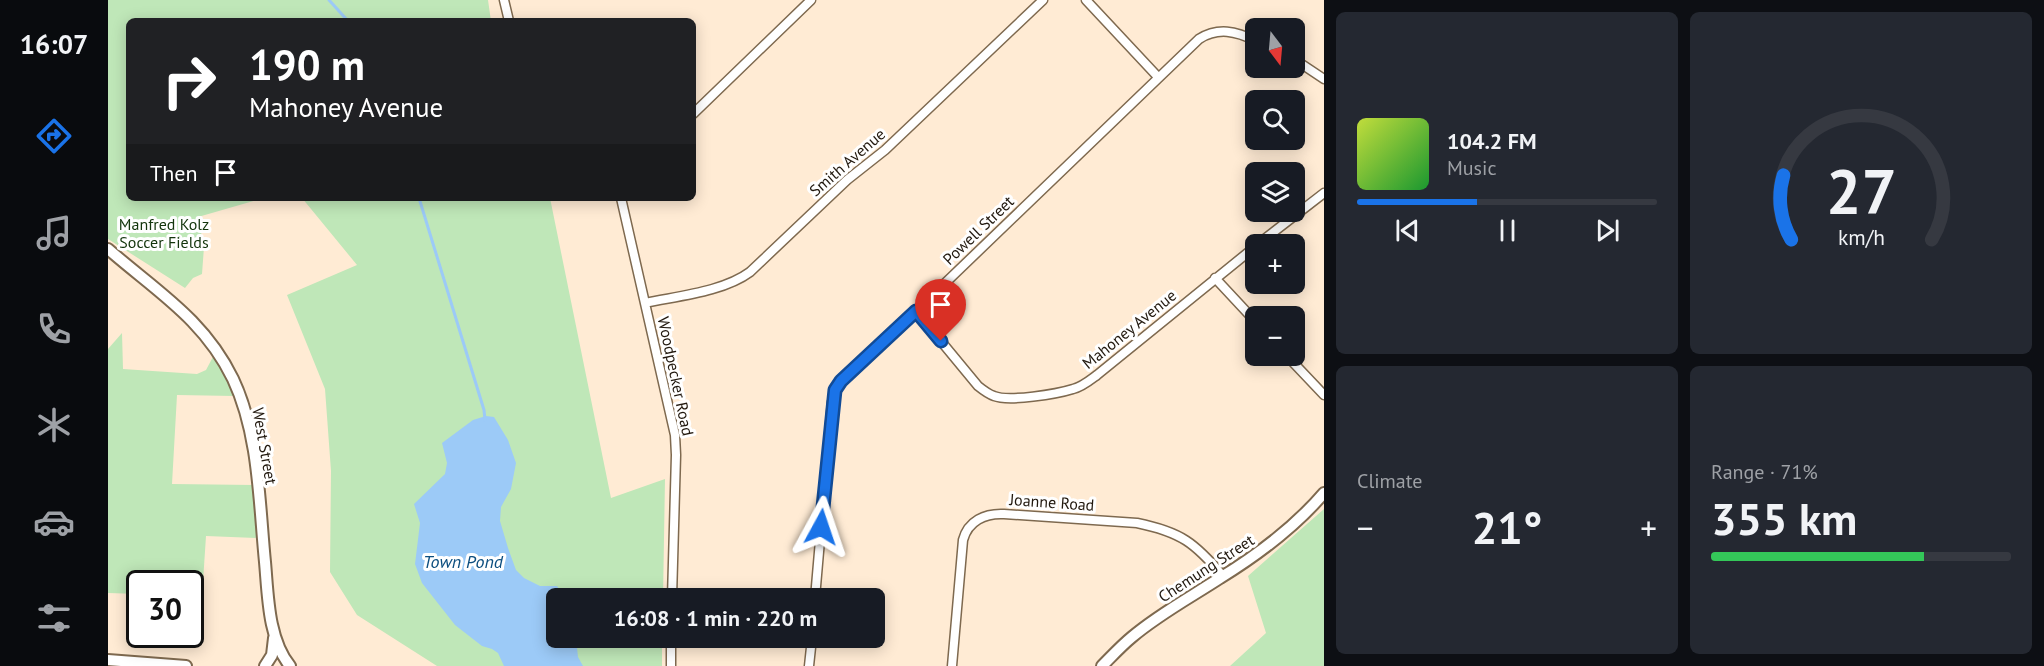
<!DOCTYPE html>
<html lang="en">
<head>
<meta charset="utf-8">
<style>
	:root { --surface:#171b24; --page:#242831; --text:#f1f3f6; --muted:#9ea1a6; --line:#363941; --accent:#1a73e8 }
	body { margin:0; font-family:"PT Sans",sans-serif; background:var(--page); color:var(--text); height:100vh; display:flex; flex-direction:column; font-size:22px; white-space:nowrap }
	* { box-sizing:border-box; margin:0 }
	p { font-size:20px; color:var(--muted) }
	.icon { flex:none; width:33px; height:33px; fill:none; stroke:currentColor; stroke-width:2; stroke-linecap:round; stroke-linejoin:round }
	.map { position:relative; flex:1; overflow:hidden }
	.details { display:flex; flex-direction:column; gap:12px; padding:12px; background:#0d0f14; width:720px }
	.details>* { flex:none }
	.hud { position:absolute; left:18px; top:18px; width:570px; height:183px; border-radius:9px; box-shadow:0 3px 15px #0003; background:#202124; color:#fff; overflow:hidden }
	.needle { width:39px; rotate:164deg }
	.tools { position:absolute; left:1137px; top:18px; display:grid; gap:12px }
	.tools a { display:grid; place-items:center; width:60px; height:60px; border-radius:9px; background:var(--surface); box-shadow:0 3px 15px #0003; font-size:30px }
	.speed { position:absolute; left:18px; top:570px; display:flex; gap:12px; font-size:30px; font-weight:700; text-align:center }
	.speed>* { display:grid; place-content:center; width:78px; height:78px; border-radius:50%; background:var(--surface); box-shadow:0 3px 15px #0003; line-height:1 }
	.speed .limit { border:3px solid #111; border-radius:9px; background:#fff; color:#111 }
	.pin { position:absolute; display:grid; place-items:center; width:51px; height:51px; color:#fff; margin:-62px -26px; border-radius:50% 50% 50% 0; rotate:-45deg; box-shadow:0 0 6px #0007 }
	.pin .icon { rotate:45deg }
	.me { position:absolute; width:66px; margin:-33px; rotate:5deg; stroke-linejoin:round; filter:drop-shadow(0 0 4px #0008) }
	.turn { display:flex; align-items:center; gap:21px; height:126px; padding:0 24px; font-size:27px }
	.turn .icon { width:78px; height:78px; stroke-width:2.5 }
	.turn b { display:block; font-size:42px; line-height:51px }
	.then { display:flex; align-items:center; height:57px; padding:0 24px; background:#0003; gap:12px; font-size:22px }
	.big { font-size:45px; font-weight:700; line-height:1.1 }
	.details .card { flex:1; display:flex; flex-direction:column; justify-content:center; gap:9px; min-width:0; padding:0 21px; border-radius:9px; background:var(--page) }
	.details .dial { align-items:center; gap:0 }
	.dial svg { height:156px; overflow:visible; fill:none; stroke:var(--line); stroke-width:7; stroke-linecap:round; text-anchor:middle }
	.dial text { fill:var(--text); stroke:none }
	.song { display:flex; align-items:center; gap:18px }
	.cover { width:72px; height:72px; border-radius:9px; background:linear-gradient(135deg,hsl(70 70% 55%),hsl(130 70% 35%)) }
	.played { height:6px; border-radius:3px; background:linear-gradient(90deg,var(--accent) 40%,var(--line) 40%) }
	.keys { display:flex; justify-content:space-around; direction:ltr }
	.heat { display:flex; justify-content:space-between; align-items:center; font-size:33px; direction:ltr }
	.charge { height:9px; border-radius:4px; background:linear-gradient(90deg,#34c759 71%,var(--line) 0) }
	.details .tiles { flex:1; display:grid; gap:12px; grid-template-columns:repeat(2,1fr) }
	.trip { position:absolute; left:438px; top:588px; width:339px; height:60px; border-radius:9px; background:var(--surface); box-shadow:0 3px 15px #0003; font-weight:700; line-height:60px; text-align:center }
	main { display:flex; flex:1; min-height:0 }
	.dock { display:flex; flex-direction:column; width:108px; justify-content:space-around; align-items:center; background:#090b0e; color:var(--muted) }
	.dock .icon { width:42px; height:42px }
	.dock .selected { color:var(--accent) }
	.dock b { font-size:27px; color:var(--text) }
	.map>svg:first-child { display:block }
	.green { fill:#bfe7b8 }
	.water { fill:#9ccaf7 }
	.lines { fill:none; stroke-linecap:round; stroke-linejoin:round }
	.stream { stroke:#9ccaf7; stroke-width:3 }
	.minor-casing { stroke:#7e694f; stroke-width:11 }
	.tertiary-casing { stroke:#7e694f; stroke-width:14 }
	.minor { stroke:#fff; stroke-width:8 }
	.tertiary { stroke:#fff; stroke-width:10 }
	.route-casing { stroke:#114b97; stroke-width:15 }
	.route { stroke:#1a73e8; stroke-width:10 }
	.labels { text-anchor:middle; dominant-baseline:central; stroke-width:6; stroke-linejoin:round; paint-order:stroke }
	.street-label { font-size:16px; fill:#21180e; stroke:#fff }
	.park-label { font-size:16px; fill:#13350c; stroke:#fff }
	.water-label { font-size:18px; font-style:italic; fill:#0c4e7f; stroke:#fff }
</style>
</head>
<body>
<main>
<nav class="dock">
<b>16:07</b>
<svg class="icon selected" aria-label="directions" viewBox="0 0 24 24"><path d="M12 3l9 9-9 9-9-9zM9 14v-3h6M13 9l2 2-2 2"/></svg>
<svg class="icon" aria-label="music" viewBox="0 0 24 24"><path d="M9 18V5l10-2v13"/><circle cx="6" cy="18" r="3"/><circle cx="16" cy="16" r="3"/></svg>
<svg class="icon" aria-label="phone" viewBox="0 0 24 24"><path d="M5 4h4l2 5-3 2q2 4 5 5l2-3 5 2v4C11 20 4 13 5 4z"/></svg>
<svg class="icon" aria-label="climate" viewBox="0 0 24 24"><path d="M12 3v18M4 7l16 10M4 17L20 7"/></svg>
<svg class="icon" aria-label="car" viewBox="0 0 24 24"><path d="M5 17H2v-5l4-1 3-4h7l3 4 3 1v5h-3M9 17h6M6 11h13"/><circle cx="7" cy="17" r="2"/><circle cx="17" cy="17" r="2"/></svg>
<svg class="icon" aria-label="filters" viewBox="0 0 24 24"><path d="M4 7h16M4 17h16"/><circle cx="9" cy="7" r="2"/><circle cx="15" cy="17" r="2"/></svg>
</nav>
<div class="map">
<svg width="1216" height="666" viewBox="0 0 1216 666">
	<rect width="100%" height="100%" fill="#ffebd4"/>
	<path class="green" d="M 0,0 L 380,0 L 383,21 L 21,21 L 21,198 L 156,198 L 90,217 L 96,247 L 94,274 L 85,278 L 77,288 L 0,239 Z
		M 194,198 L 442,198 L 503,498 L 557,479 L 555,598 L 448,598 L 448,638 L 554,638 L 554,666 L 329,666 L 249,615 L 222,572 L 223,471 L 217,389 L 179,295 L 249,265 Z
		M 14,333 L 15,369 L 89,374 L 98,370 L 106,355 L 127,396 L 69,395 L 64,484 L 146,485 L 151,538 L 98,536 L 94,597 L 83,597 L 82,584 L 32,584 L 31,594 L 0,593 L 0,349 Z
		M 1216,509 L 1216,666 L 1122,666 L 1158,633 L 1140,576 Z"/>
	<path class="water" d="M 378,416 L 386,417 L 400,440 L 408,463 L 403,489 L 393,507 L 392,521 L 400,548 L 408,570 L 416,578 L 432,586 L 449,586 L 458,598 L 448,598 L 448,638 L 468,638 L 470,657 L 475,666 L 396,666 L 390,653 L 384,649 L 374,646 L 347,625 L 314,583 L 307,564 L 312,523 L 306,504 L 337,474 L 339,463 L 334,443 L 365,420 Z"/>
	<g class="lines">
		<path class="stream" d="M 221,0 L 240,21
			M 311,198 L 376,410 L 377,420"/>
		<g class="minor-casing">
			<path id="minor" d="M 396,0 L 401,21
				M 978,0 L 1050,77
				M 1186,59 L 1216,79
				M 585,114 L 703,0
				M 513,198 L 567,435 L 568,455 L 564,598
				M 1150,244 L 1216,193
				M 1107,278 L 1148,322
				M 537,303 C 569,296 615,292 642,272 L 739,180 L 777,150 L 935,0
				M 808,311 L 870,386 C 875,390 880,394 886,396 C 901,402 949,394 965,389 C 974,387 981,381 989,375 L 1148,246
				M 1179,356 L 1216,395
				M 707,598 L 724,402 L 730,386 L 1091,39 C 1110,27 1128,31 1148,41
				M 563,666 L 563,638
				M 701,666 L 704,638
				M 844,666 L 855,540 C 860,521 877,513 896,514 L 1029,523 C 1073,532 1087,543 1115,576"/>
		</g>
		<g class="tertiary-casing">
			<path id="tertiary" d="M 0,249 C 48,291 96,319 125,379 C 151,434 151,501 157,562 C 160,595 160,639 182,666
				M 0,660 L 78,666
				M 157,666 L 164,655 L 166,638
				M 994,666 C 1004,656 1013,646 1024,637 C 1051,614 1083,597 1112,578 C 1151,554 1186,528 1216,493"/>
		</g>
		<use href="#minor" class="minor"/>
		<use href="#tertiary" class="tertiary"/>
	</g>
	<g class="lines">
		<g class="route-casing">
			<path id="route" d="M 713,527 L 727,390 L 733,381 L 808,311 L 833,341"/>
		</g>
		<use href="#route" class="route"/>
	</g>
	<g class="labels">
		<g class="street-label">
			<text transform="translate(739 162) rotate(-41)">Smith Avenue</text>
			<text transform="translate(870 230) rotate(-44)">Powell Street</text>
			<text transform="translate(1021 329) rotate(-39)">Mahoney Avenue</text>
			<text transform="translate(568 376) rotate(78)">Woodpecker Road</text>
			<text transform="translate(157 446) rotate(80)">West Street</text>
			<text transform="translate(944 502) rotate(4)">Joanne Road</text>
			<text transform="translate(1098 568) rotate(-33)">Chemung Street</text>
		</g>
		<g class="park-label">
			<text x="56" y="224">Manfred Kolz<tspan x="56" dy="18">Soccer Fields</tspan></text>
		</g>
		<g class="water-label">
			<text x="355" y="561">Town Pond</text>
		</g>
	</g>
</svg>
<div class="tools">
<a><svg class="needle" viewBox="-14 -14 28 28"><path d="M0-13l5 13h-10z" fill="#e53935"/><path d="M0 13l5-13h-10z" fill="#9ea1a6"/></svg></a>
<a><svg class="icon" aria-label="search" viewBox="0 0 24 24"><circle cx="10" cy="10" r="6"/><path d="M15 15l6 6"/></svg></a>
<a><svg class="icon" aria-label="layers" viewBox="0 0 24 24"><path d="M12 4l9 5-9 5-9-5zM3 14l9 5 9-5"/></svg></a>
<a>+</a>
<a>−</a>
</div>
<div class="speed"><div class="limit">30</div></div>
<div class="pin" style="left:833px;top:341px;background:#d93025"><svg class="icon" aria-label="arrive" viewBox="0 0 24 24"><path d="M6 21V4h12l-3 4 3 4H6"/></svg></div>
<svg class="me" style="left:713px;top:527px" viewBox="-20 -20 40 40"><path d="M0-17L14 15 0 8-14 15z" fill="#1a73e8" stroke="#fff" stroke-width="4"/></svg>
<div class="trip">16:08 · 1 min · 220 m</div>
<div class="hud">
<div class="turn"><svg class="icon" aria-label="right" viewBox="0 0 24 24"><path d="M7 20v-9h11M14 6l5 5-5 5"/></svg><div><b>190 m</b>Mahoney Avenue</div></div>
<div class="then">Then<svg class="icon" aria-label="arrive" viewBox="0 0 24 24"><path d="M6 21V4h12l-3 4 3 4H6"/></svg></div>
</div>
</div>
<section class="details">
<div class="tiles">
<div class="card">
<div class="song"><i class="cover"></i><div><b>104.2 FM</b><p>Music</p></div></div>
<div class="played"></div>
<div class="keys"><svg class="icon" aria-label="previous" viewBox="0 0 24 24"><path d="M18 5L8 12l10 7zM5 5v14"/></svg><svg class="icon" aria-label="pause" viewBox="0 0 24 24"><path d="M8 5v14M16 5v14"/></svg><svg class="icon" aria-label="next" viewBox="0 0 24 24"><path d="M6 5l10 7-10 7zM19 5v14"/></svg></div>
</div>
<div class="card dial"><svg viewBox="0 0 100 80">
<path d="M14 69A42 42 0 1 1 86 69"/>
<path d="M14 69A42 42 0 0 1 10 36" stroke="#1a73e8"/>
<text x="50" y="56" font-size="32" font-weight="700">27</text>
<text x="50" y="72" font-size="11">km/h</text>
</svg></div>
<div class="card"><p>Climate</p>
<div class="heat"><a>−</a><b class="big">21°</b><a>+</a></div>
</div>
<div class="card"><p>Range · 71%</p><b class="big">355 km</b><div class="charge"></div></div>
</div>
</section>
</main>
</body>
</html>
